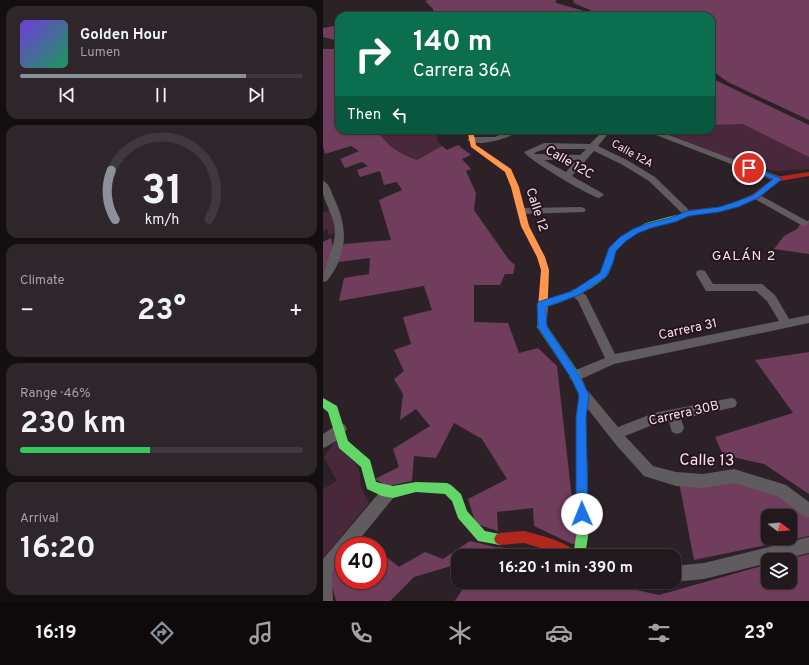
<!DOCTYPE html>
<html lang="en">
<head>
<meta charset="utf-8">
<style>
	:root { --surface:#22191e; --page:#2e262b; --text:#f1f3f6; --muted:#a2a0a4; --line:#3f383c; --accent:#8c9099 }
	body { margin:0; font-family:Overpass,sans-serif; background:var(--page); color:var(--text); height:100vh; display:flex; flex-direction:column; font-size:15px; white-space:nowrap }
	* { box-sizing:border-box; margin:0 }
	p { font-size:13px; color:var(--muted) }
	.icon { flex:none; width:22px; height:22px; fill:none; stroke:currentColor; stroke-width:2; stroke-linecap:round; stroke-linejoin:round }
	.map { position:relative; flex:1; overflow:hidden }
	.drawer { display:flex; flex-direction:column; gap:6px; padding:6px; background:#130e10; width:323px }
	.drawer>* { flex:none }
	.hud { position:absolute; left:12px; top:12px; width:380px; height:122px; border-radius:12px; box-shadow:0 1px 3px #0004,0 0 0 1px var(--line); background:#0b6e4f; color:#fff; overflow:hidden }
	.needle { width:26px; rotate:106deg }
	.fabs { position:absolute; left:438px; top:509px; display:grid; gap:8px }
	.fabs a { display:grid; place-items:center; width:36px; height:36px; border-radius:8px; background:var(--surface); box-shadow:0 1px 3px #0004,0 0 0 1px var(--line); font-size:20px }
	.speed { position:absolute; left:12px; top:537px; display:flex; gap:8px; font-size:20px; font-weight:700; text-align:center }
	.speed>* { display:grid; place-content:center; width:52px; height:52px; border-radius:50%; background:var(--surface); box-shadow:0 1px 3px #0004,0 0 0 1px var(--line); line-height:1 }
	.speed .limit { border:6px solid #d22; background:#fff; color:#111 }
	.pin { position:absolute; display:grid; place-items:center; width:34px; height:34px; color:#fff; margin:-17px; border:2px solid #fff; border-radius:50%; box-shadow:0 1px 4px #0007 }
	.me { position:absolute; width:44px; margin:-22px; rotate:359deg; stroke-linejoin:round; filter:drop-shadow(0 0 3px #0008) }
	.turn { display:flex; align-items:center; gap:14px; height:84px; padding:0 12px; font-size:18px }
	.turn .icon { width:52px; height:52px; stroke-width:2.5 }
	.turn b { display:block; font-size:28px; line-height:34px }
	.then { display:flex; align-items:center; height:38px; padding:0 12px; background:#0003; gap:8px; font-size:15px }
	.big { font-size:30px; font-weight:700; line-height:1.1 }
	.drawer .card { flex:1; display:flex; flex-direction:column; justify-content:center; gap:6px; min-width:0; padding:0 14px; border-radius:12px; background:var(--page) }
	.drawer .dial { align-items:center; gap:0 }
	.dial svg { height:104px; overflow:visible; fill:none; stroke:var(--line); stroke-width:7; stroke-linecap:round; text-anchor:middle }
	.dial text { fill:var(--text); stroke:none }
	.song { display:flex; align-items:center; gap:12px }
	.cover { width:48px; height:48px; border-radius:6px; background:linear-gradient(135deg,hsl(260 70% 55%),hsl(150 70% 35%)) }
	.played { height:4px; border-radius:2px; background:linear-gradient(90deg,var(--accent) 80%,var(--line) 80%) }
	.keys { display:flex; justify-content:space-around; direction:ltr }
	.heat { display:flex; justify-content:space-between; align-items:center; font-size:22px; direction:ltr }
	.charge { height:6px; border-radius:3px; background:linear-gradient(90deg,#34c759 46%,var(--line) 0) }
	.trip { position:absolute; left:128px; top:549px; width:230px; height:40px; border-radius:12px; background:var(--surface); box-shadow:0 1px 3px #0004,0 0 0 1px var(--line); font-weight:700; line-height:40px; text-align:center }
	.tab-bar { display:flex; height:64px; justify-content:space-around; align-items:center; background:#0e0a0c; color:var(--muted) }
	.tab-bar .icon { width:28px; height:28px }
	.tab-bar .on { color:var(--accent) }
	.tab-bar b { font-size:18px; color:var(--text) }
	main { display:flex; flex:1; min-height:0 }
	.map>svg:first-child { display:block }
	.green { fill:#49283b }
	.forest { fill:#703d5c; fill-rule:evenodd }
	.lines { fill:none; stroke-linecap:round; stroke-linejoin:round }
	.street { fill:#605b5e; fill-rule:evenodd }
	.fast { fill:#63d668; fill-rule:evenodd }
	.slow { fill:#ff974d; fill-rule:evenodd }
	.jam { fill:#b3261e; fill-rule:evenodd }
	.route { fill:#1a73e8; stroke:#114b97 }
	.labels { text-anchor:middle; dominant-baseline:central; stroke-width:4; stroke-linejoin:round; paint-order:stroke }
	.far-street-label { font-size:11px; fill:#f3e3eb; stroke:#28131f }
	.street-label { font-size:13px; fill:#f3e3eb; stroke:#28131f }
	.neighbourhood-label { font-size:14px; letter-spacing:1px; fill:#f3e3eb; stroke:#28131f }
	.near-street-label { font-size:16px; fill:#f3e3eb; stroke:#28131f }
</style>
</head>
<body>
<main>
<section class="drawer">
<div class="card">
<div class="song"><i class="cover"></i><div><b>Golden Hour</b><p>Lumen</p></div></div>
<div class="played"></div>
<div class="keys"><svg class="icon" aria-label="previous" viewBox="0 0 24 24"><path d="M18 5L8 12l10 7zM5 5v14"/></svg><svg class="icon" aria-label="pause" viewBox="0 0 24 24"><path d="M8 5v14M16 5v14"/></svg><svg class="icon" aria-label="next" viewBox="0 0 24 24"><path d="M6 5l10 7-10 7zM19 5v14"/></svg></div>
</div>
<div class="card dial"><svg viewBox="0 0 100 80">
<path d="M14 69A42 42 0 1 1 86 69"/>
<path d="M14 69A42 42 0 0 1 11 31" stroke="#8c9099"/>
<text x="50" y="56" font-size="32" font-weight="700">31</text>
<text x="50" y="72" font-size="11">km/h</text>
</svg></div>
<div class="card"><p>Climate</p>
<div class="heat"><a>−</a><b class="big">23°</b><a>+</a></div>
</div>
<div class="card"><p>Range · 46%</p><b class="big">230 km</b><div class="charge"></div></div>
<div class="card"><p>Arrival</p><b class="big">16:20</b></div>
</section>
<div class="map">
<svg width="486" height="601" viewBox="0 0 486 601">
	<rect width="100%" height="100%" fill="#2d2128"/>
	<path class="green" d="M 423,123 L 486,157 L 486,169 L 455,171 L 440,169 L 404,157 L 331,130 L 388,130 L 388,125 Z
		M 54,130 L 115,130 L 114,141 L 119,146 L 94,160 C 77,154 64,145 54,130 Z
		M 8,210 L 15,233 L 6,235 L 4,229 L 0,231 L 0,213 Z
		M 13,440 L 35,467 L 37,474 L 38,487 L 46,503 L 0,558 L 0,489 L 14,481 L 1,457 Z"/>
	<path class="forest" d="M 105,0 L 233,0 L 233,3 L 258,10 L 266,16 L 111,16 L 110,9 L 102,1 Z
		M 250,0 L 486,0 L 486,120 L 405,82 L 388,70 L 388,16 L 276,16 L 267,10 L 251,3 Z
		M 16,25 L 16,41 L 0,37 L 0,28 Z
		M 0,49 L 16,49 L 16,130 L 54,130 C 64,146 77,154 94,160 L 119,146 L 124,150 L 135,145 L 148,155 L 139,159 L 148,169 L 143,171 L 153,193 L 151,210 L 186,260 L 192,265 L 190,274 L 182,274 L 177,285 L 151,285 L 151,322 L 185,323 L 196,353 L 215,348 L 234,366 L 254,543 L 249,544 L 211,526 L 210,508 L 174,512 L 175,531 L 153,524 L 145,499 L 184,479 L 159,439 L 131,423 L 113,458 L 91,456 L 89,481 L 65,486 L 52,479 L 76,467 L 70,449 L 107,426 L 93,409 L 77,420 L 80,394 L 71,379 L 81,371 L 71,350 L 88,344 L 80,317 L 109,310 L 101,286 L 16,301 L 21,278 L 46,274 L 47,258 L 16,262 L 21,244 L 68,240 L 56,200 L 79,190 L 74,182 L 61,185 L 57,171 L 37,177 L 34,170 L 45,166 L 39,162 L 22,168 L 17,159 L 36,151 L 28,146 L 2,154 L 0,147 Z
		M 388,78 L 486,125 L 486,157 L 420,124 L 388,125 Z
		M 486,220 L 486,254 L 451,249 L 461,236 L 474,229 L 478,223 Z
		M 8,238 L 11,251 L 0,276 L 0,242 Z
		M 486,352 L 486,494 L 441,464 L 400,455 L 392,437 L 470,413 L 432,360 Z
		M 356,482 L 408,482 L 457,492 L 486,518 L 486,536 L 371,560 ZM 445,516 L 467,516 L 467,538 L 445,538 Z
		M 147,541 L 172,547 L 238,553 L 239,556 L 135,556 L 135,564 L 91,577 L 67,601 L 13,601 L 6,574 L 21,559 L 21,580 L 55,580 L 55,550 L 76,567 L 102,552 L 120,559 Z
		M 486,554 L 486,601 L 132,601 L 144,582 L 277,582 L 336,595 L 445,564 L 445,582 L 467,582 L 467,560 L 462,560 Z"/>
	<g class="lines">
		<path class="street" d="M 186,130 L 197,130 C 189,138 153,148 144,140 L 148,137 L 172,137 Z
			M 258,130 L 316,130 L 312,132 L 284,135 L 275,146 L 304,160 L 332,177 L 367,211 L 369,213 L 367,215 L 361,215 L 326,181 L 298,164 L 271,151 L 249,176 L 279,193 L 281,195 L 276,198 C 265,195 207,161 201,152 L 221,143 L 267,144 L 276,135 L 259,132 ZM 222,149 L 263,149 L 257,155 L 212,154 L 211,153 ZM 221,160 L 253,160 L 243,172 Z
			M 320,130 L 332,130 L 458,177 L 459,179 L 455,182 L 452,181 Z
			M 0,181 C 6,183 8,191 10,196 C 25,226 26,253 4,281 L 0,282 C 0,265 11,251 12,233 C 12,218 4,208 0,194 C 0,190 0,185 0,181 Z
			M 433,193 L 484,221 L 486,223 L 481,226 L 478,225 L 430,198 L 428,196 L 430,194 Z
			M 258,207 L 261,208 L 263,210 L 261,212 L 199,214 L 194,211 L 199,208 Z
			M 378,270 L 382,271 L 390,284 L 439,284 L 452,295 L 466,319 L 486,315 L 486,323 L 291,364 L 256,380 L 252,381 L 248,380 L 246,376 L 248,372 L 282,358 L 255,301 L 247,293 L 248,290 L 252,289 L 263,295 L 292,354 L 456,321 L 444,301 L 433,291 L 383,291 L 373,274 L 374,271 Z
			M 261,390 L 265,391 L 295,427 L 331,413 L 408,398 L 412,399 L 414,403 L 412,407 L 358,419 L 361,428 L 359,432 L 354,434 L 349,432 L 346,422 L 332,424 L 302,436 L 330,466 L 353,472 L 380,474 L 411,469 L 463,485 L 486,502 L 486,518 L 481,516 L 454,496 L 411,483 L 380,488 L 353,486 L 321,476 L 294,446 L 257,399 L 255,395 L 257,391 Z
			M 17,423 L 22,425 L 24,429 C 20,437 8,445 0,448 L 0,434 Z
			M 66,485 L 71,487 L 73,492 L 71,497 L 31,546 L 21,546 L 21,558 L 9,572 L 10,601 L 0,601 L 0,559 L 61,487 Z
			M 486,537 L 486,553 L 456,560 L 445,560 L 445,563 L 381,579 L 351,582 L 351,566 L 381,563 Z"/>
		<path class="fast" d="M 353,215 L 357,218 L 356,220 C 336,225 306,232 294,250 C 288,258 290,271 282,278 C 264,293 241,302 219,308 L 216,307 L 214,305 L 216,303 L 249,291 L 277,273 L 282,263 L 285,250 L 297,237 L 323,223 Z
			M 219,316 L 222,317 L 224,326 L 256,373 L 266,395 L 263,418 L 266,530 L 262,556 L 250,556 L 254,530 L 253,418 L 256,395 L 248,378 L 214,327 L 216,317 Z
			M 0,398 L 14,406 L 25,441 L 47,460 L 53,482 L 70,486 L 93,482 L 124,483 L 128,485 L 138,494 L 144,511 L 162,531 L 181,535 L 183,539 L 181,543 L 177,545 L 155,541 L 135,518 L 129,501 L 122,494 L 93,492 L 70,498 L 59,496 L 44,489 L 38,467 L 16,448 L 5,412 L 0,408 Z"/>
		<path class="slow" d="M 144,130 L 150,130 L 153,145 L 188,169 L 196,187 L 206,226 L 222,257 L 226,270 L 224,320 L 222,323 L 216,323 L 214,320 L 218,270 L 214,257 L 198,226 L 188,187 L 182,172 L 148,147 Z"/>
		<path class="jam" d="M 486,172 L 486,176 L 457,181 L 436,198 L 415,207 L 396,211 L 366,215 L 353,221 L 349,218 L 364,210 L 396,207 L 410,203 L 430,194 L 452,177 Z
			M 201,531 C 215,535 249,542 255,556 L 237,556 L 231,552 L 201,543 L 177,545 L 173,543 L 171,539 L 173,535 L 177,533 Z"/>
	</g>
	<path class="route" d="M 426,166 L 459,179 L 435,198 L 415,207 L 396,212 L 366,216 L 352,222 L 328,228 L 315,233 L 303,241 L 293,251 L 290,263 L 283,277 L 256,295 L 223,307 L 224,327 L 255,373 L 266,395 L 263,418 L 265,514 L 264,518 L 259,520 L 255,518 L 253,514 L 253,418 L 256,395 L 248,378 L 215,327 L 214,305 L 215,302 L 249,291 L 277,273 L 286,248 L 297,237 L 310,229 L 323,224 L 347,218 L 364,211 L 396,207 L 409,203 L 430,195 L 450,179 L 424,170 L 423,168 Z"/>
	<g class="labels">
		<g class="far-street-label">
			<text transform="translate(309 154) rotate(29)">Calle 12A</text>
		</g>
		<g class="street-label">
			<text transform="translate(246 163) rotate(30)">Calle 12C</text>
			<text transform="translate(213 210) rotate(72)">Calle 12</text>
			<text transform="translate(365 330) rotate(-12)">Carrera 31</text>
			<text transform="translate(361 414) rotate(-13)">Carrera 30B</text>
		</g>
		<g class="neighbourhood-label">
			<text x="421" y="256">GALÁN 2</text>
		</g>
		<g class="near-street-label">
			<text transform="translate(384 461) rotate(1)">Calle 13</text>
		</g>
	</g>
</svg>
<div class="fabs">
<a><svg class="needle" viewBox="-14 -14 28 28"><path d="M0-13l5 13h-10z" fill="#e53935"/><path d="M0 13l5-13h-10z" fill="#a2a0a4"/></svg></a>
<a><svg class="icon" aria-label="layers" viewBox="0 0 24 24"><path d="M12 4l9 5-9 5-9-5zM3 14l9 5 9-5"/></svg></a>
</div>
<div class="speed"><div class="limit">40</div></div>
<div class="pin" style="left:426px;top:168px;background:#d93025"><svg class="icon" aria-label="arrive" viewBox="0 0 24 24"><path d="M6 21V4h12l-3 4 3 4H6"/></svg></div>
<svg class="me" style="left:259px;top:514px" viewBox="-20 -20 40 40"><circle r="19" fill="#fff"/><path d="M0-13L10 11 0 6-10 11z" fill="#1a73e8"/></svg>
<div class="trip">16:20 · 1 min · 390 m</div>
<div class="hud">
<div class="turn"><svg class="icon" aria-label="right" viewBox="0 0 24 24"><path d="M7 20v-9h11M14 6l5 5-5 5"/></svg><div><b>140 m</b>Carrera 36A</div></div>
<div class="then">Then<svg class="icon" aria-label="left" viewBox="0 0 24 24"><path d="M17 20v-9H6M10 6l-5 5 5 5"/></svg></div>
</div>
</div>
</main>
<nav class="tab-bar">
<b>16:19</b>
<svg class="icon on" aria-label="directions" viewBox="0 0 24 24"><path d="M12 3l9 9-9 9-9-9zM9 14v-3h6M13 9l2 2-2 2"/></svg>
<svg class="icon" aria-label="music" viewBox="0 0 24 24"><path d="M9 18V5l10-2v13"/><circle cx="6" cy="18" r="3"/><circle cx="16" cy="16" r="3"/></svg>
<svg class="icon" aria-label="phone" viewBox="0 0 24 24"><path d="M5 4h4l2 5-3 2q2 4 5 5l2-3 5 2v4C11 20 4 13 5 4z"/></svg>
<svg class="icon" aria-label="climate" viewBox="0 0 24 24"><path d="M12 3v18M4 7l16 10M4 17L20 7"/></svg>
<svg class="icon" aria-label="car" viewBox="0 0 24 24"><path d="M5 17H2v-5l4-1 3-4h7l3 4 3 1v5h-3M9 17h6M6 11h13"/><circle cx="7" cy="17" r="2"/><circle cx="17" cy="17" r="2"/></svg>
<svg class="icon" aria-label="filters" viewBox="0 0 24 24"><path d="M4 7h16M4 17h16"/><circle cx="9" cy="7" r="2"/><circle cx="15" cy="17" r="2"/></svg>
<b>23°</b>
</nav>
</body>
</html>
